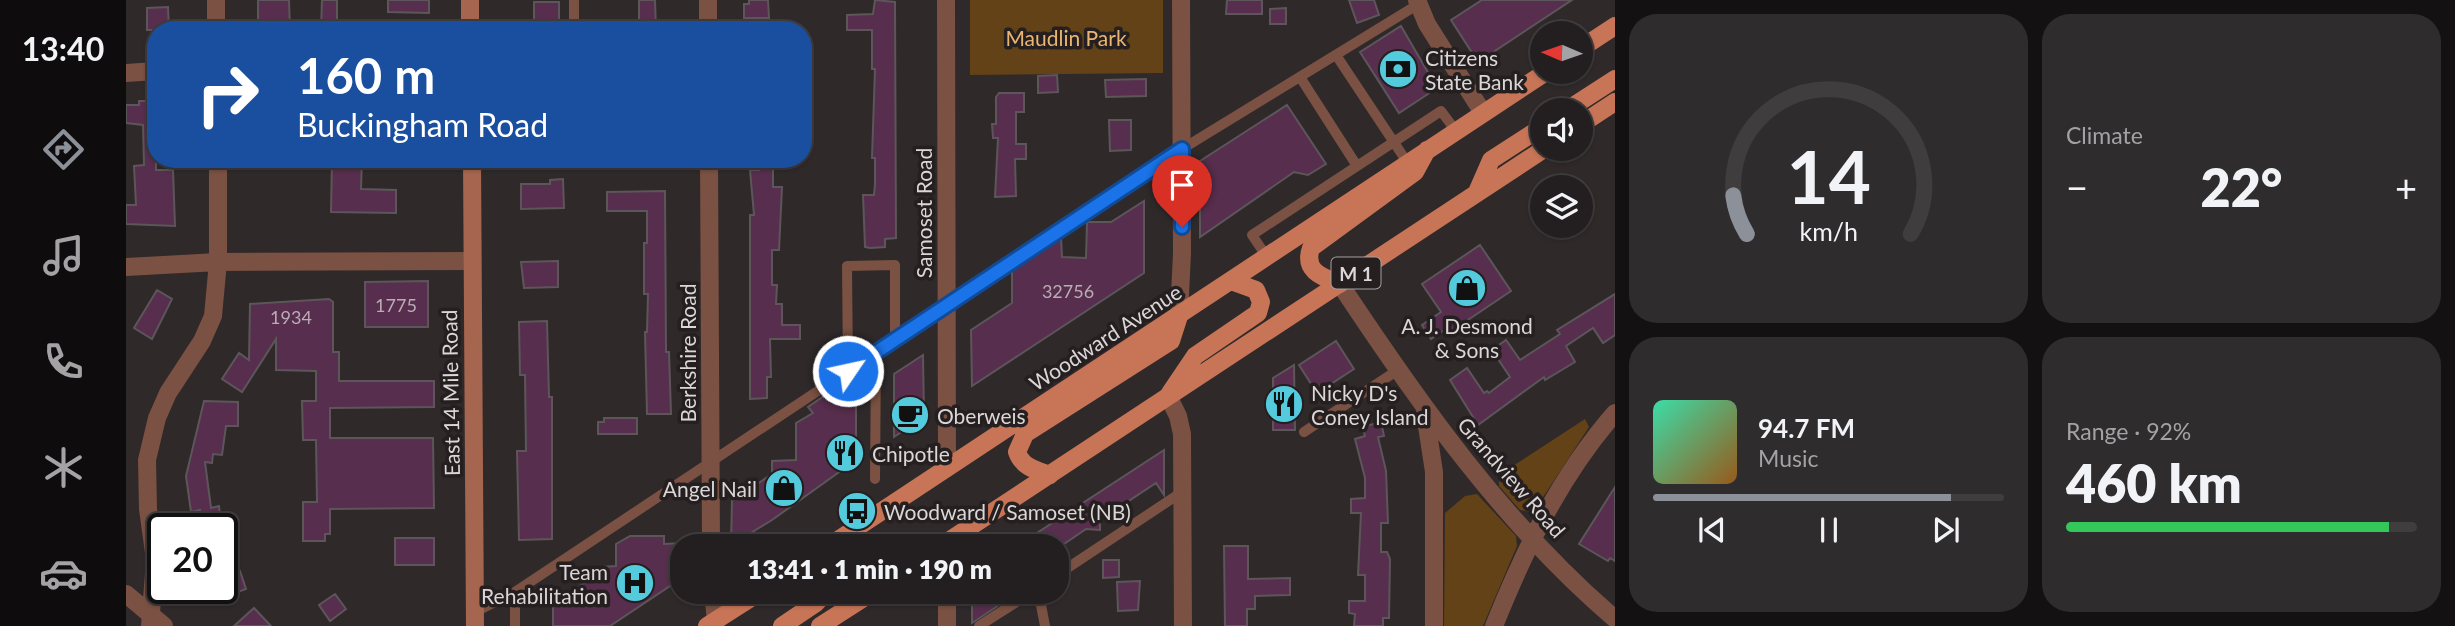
<!DOCTYPE html>
<html lang="en">
<head>
<meta charset="utf-8">
<style>
	:root { --surface:#231f20; --page:#2f2c2d; --text:#f1f3f6; --muted:#a3a2a5; --line:#403d3e; --accent:#8c9099 }
	body { margin:0; font-family:Lato,sans-serif; background:var(--page); color:var(--text); height:100vh; display:flex; flex-direction:column; font-size:26px; white-space:nowrap }
	* { box-sizing:border-box; margin:0 }
	p { font-size:23px; color:var(--muted) }
	.icon { flex:none; width:38px; height:38px; fill:none; stroke:currentColor; stroke-width:2; stroke-linecap:round; stroke-linejoin:round }
	.map { position:relative; flex:1; overflow:hidden }
	.panel { display:flex; flex-direction:column; gap:14px; padding:14px; background:#131112; width:840px }
	.panel>* { flex:none }
	.top-card { position:absolute; left:21px; top:21px; width:665px; height:147px; border-radius:28px; box-shadow:0 2px 5px #0004,0 0 0 2px var(--line); background:#1a4fa0; color:#fff; overflow:hidden }
	.needle { width:46px; rotate:272deg }
	.buttons { position:absolute; left:1404px; top:21px; display:grid; gap:14px }
	.buttons a { display:grid; place-items:center; width:63px; height:63px; border-radius:50%; background:var(--surface); box-shadow:0 2px 5px #0004,0 0 0 2px var(--line); font-size:35px }
	.speed { position:absolute; left:21px; top:513px; display:flex; gap:14px; font-size:35px; font-weight:700; text-align:center }
	.speed>* { display:grid; place-content:center; width:91px; height:91px; border-radius:50%; background:var(--surface); box-shadow:0 2px 5px #0004,0 0 0 2px var(--line); line-height:1 }
	.speed .limit { border:4px solid #111; border-radius:10px; background:#fff; color:#111 }
	.pin { position:absolute; display:grid; place-items:center; width:60px; height:60px; color:#fff; margin:-72px -30px; border-radius:50% 50% 50% 0; rotate:-45deg; box-shadow:0 0 7px #0007 }
	.pin .icon { rotate:45deg }
	.me { position:absolute; width:77px; margin:-38px; rotate:56deg; stroke-linejoin:round; filter:drop-shadow(0 0 5px #0008) }
	.turn { display:flex; align-items:center; gap:24px; height:147px; padding:0 35px; font-size:32px }
	.turn .icon { width:91px; height:91px; stroke-width:2.5 }
	.turn b { display:block; font-size:49px; line-height:60px }
	.big { font-size:52px; font-weight:800; line-height:1.1 }
	.panel .widget { flex:1; display:flex; flex-direction:column; justify-content:center; gap:10px; min-width:0; padding:0 24px; border-radius:28px; background:var(--page) }
	.panel .dial { align-items:center; gap:0 }
	.dial svg { height:182px; overflow:visible; fill:none; stroke:var(--line); stroke-width:7; stroke-linecap:round; text-anchor:middle }
	.dial text { fill:var(--text); stroke:none }
	.song { display:flex; align-items:center; gap:21px }
	.cover { width:84px; height:84px; border-radius:10px; background:linear-gradient(135deg,hsl(160 70% 55%),hsl(30 70% 35%)) }
	.played { height:7px; border-radius:4px; background:linear-gradient(90deg,var(--accent) 85%,var(--line) 85%) }
	.keys { display:flex; justify-content:space-around; direction:ltr }
	.heat { display:flex; justify-content:space-between; align-items:center; font-size:38px; direction:ltr }
	.charge { height:10px; border-radius:5px; background:linear-gradient(90deg,#34c759 92%,var(--line) 0) }
	.panel .tiles { flex:1; display:grid; gap:14px; grid-template-columns:repeat(2,1fr) }
	.trip { position:absolute; left:544px; top:534px; width:399px; height:70px; border-radius:28px; background:var(--surface); box-shadow:0 2px 5px #0004,0 0 0 2px var(--line); font-weight:800; line-height:70px; text-align:center }
	main { display:flex; flex:1; min-height:0 }
	.tabs { display:flex; flex-direction:column; width:126px; justify-content:space-around; align-items:center; background:#0e0c0d; color:var(--muted) }
	.tabs .icon { width:49px; height:49px }
	.tabs .active { color:var(--accent) }
	.tabs b { font-size:32px; color:var(--text) }
	.map>svg:first-child { display:block }
	.green { fill:#624216 }
	.building { fill:#572e4d; stroke:#5c565a; stroke-width:2 }
	.lines { fill:none; stroke-linecap:round; stroke-linejoin:round }
	.service { stroke:#7a5142; stroke-width:10 }
	.minor { stroke:#7a5142; stroke-width:18 }
	.secondary { stroke:#a6654e; stroke-width:18 }
	.primary { stroke:#c87456; stroke-width:18 }
	.route-casing { stroke:#114b97; stroke-width:18 }
	.route { stroke:#1a73e8; stroke-width:12 }
	.labels { text-anchor:middle; dominant-baseline:central; stroke-width:7; stroke-linejoin:round; paint-order:stroke }
	.number-label { font-size:18px; fill:#baadb5 }
	.shield { fill:#251f20; stroke:#a4a0a1; stroke-width:2 }
	.shield-label { font-size:19px; font-weight:bold; fill:#dbd7d8 }
	.park-label { font-size:21px; fill:#eab571; stroke:#251f20 }
	.poi-label { font-size:21px; fill:#dbd7d8; stroke:#251f20; text-anchor:start }
	.street-label { font-size:21px; fill:#dbd7d8; stroke:#251f20 }
</style>
</head>
<body>
<main>
<nav class="tabs">
<b>13:40</b>
<svg class="icon active" aria-label="directions" viewBox="0 0 24 24"><path d="M12 3l9 9-9 9-9-9zM9 14v-3h6M13 9l2 2-2 2"/></svg>
<svg class="icon" aria-label="music" viewBox="0 0 24 24"><path d="M9 18V5l10-2v13"/><circle cx="6" cy="18" r="3"/><circle cx="16" cy="16" r="3"/></svg>
<svg class="icon" aria-label="phone" viewBox="0 0 24 24"><path d="M5 4h4l2 5-3 2q2 4 5 5l2-3 5 2v4C11 20 4 13 5 4z"/></svg>
<svg class="icon" aria-label="climate" viewBox="0 0 24 24"><path d="M12 3v18M4 7l16 10M4 17L20 7"/></svg>
<svg class="icon" aria-label="car" viewBox="0 0 24 24"><path d="M5 17H2v-5l4-1 3-4h7l3 4 3 1v5h-3M9 17h6M6 11h13"/><circle cx="7" cy="17" r="2"/><circle cx="17" cy="17" r="2"/></svg>
</nav>
<div class="map">
<svg width="1489" height="626" viewBox="0 0 1489 626">
	<rect width="100%" height="100%" fill="#2f292a"/>
	<path class="green" d="M 844,0 L 1037,0 L 1037,73 L 844,75 Z
		M 1459,419 L 1463,427 L 1410,508 L 1405,512 L 1394,510 L 1373,486 L 1373,475 Z
		M 1351,494 L 1390,536 L 1391,546 L 1357,626 L 1318,626 L 1319,513 L 1339,496 Z"/>
	<path class="building" d="M 132,0 L 163,0 L 164,30 L 132,30 Z
		M 196,0 L 211,0 L 211,30 L 195,30 Z
		M 262,0 L 303,0 L 303,13 L 262,12 Z
		M 513,0 L 529,0 L 530,30 L 513,30 Z
		M 623,0 L 642,0 L 643,18 L 618,18 L 618,4 L 623,4 Z
		M 749,0 L 769,2 L 770,238 L 759,239 L 759,247 L 744,248 L 739,247 L 737,195 L 748,195 L 749,184 L 749,158 L 746,158 L 749,69 L 746,69 L 746,30 L 721,30 L 721,15 L 747,14 Z
		M 1101,0 L 1136,0 L 1136,14 L 1100,14 Z
		M 1223,0 L 1248,0 L 1253,15 L 1231,23 Z
		M 1356,0 L 1446,0 L 1352,62 L 1325,20 Z
		M 408,2 L 433,2 L 433,30 L 408,30 Z
		M 42,7 L 43,30 L 21,30 L 21,8 Z
		M 1160,8 L 1160,24 L 1144,24 L 1144,9 Z
		M 1275,26 L 1311,88 L 1273,113 L 1234,52 Z
		M 931,75 L 932,92 L 912,93 L 912,76 Z
		M 1020,79 L 1020,96 L 980,97 L 979,80 Z
		M 873,93 L 898,93 L 898,112 L 890,112 L 890,144 L 900,144 L 900,159 L 889,159 L 890,196 L 869,197 L 872,138 L 867,138 L 866,124 L 870,124 L 870,97 Z
		M 13,101 L 30,101 L 30,170 L 47,170 L 49,226 L 0,224 L 0,205 L 10,205 L 8,166 L 18,165 L 17,125 L 0,123 L 0,105 L 13,105 Z
		M 1161,105 L 1200,164 L 1182,175 L 1168,172 L 1074,237 L 1074,161 Z
		M 983,120 L 1005,120 L 1005,150 L 984,151 Z
		M 206,159 L 236,159 L 235,189 L 270,190 L 270,213 L 205,212 Z
		M 633,159 L 647,159 L 647,187 L 656,187 L 653,250 L 646,250 L 646,285 L 651,285 L 650,304 L 656,304 L 656,325 L 674,325 L 674,339 L 644,339 L 645,377 L 641,377 L 641,398 L 624,399 L 624,215 L 628,215 L 624,170 L 633,170 Z
		M 437,179 L 438,208 L 395,209 L 395,184 L 424,184 L 424,180 Z
		M 539,191 L 540,352 L 543,352 L 545,414 L 521,414 L 519,332 L 521,332 L 522,294 L 518,294 L 518,243 L 521,243 L 521,211 L 481,211 L 481,192 Z
		M 1018,201 L 1018,273 L 846,386 L 845,330 L 886,303 L 886,271 L 935,238 L 936,257 L 960,258 L 961,222 L 985,222 Z
		M 1354,245 L 1385,291 L 1327,330 L 1324,326 L 1305,339 L 1296,325 L 1315,312 L 1296,284 Z
		M 432,261 L 432,287 L 398,288 L 395,262 Z
		M 302,281 L 302,327 L 239,327 L 239,282 Z
		M 31,290 L 46,299 L 26,339 L 8,328 Z
		M 1489,294 L 1489,335 L 1477,343 L 1467,328 L 1440,346 L 1449,362 L 1419,380 L 1418,377 L 1352,425 L 1324,380 L 1341,368 L 1358,393 L 1361,391 L 1363,393 L 1384,377 L 1366,350 L 1380,340 L 1394,360 L 1434,334 L 1431,330 Z
		M 203,299 L 207,302 L 207,352 L 213,352 L 213,381 L 308,381 L 308,407 L 204,408 L 204,438 L 307,438 L 308,508 L 204,509 L 204,534 L 199,534 L 199,541 L 177,541 L 177,502 L 191,502 L 190,440 L 177,440 L 176,401 L 190,401 L 190,371 L 150,370 L 150,339 L 116,392 L 96,379 L 113,353 L 123,360 L 124,304 Z
		M 421,321 L 423,397 L 426,397 L 426,539 L 393,540 L 391,451 L 400,451 L 399,375 L 394,375 L 393,322 Z
		M 1210,341 L 1228,369 L 1191,393 L 1173,365 Z
		M 797,355 L 798,417 L 768,437 L 768,374 Z
		M 1168,365 L 1169,430 L 1147,430 L 1147,378 Z
		M 721,380 L 730,392 L 730,460 L 646,520 L 605,545 L 606,501 L 646,474 L 646,461 L 670,460 L 670,423 L 687,413 L 682,407 Z
		M 78,401 L 112,402 L 112,426 L 100,426 L 96,455 L 87,454 L 86,463 L 79,462 L 85,508 L 93,506 L 95,524 L 77,526 L 74,510 L 65,512 L 60,476 Z
		M 478,418 L 511,418 L 511,434 L 472,434 L 472,422 L 478,422 Z
		M 1255,422 L 1258,436 L 1252,437 L 1260,471 L 1262,523 L 1255,523 L 1255,552 L 1261,552 L 1264,559 L 1263,618 L 1257,618 L 1257,626 L 1228,626 L 1229,614 L 1223,613 L 1223,601 L 1239,601 L 1239,575 L 1232,575 L 1235,513 L 1225,513 L 1225,499 L 1239,498 L 1239,478 L 1229,439 L 1239,436 L 1236,427 Z
		M 1038,450 L 1038,495 L 1030,483 L 974,520 L 974,530 L 960,529 L 935,546 L 891,546 Z
		M 1489,487 L 1489,561 L 1484,558 L 1482,561 L 1453,544 Z
		M 504,536 L 538,536 L 538,544 L 556,543 L 556,578 L 484,626 L 427,626 L 427,604 L 476,571 L 476,567 L 490,566 L 490,544 Z
		M 269,538 L 308,538 L 308,565 L 269,565 Z
		M 99,542 L 109,573 L 114,571 L 120,589 L 96,598 L 96,543 Z
		M 1098,546 L 1122,546 L 1122,579 L 1164,578 L 1164,595 L 1129,596 L 1129,609 L 1121,609 L 1121,626 L 1099,626 Z
		M 977,560 L 993,560 L 993,577 L 977,578 Z
		M 1014,581 L 1012,610 L 992,611 L 991,582 Z
		M 846,592 L 893,592 L 846,623 Z
		M 209,594 L 220,609 L 204,621 L 193,605 Z
		M 128,608 L 145,626 L 108,626 Z"/>
	<g class="lines">
		<path class="service" d="M 448,0 L 448,30
			M 1210,55 L 1281,162
			M 1174,77 L 1231,166
			M 346,165 L 449,164 L 449,159
			M 1141,257 L 1126,235 L 1315,111 L 1330,131
			M 722,371 L 721,266 L 769,265 L 769,340
			M 1178,432 L 1272,370
			M 749,479 L 750,353
			M 931,575 L 1056,492
			M 389,592 L 389,626
			M 349,612 L 389,592 L 1056,149 L 1296,2
			M 853,626 L 906,592 L 915,605 L 919,626"/>
		<path class="minor" d="M 90,0 L 90,30
			M 582,0 L 582,30
			M 820,0 L 821,468
			M 1291,0 L 1301,24 L 1357,113
			M 0,73 L 30,71
			M 583,159 L 585,546
			M 0,267 L 92,262 L 346,261
			M 1214,284 C 1294,405 1378,524 1489,619
			M 1053,316 L 1056,253 L 1055,0
			M 1042,396 L 1052,416 L 1056,434 L 1057,626
			M 1299,413 L 1308,472 L 1308,626
			M 587,592 L 590,621
			M 821,592 L 821,626
			M 0,594 L 38,626
			M 24,626 L 29,560 L 22,509 L 21,460 L 31,418 L 42,393 L 76,341 L 87,316 L 92,262 L 92,159
			M 1368,626 C 1399,549 1434,476 1489,413"/>
		<path class="secondary" d="M 344,30 L 344,0
			M 346,159 L 349,626"/>
		<path class="primary" d="M 1454,49 L 1489,26
			M 1441,110 L 1489,79
			M 1454,125 L 1489,102
			M 1351,192 L 1365,160 L 1416,127
			M 1214,284 C 1196,277 1177,271 1185,248 L 1289,172 L 1301,150
			M 1044,393 L 1069,356 L 1132,313 L 1135,302 L 1130,290 L 1105,281
			M 924,475 C 910,470 896,467 891,452 L 899,434 L 1045,341 L 1053,316
			M 703,546 L 1420,72
			M 815,546 L 1418,149
			M 581,626 L 634,592
			M 656,626 L 690,603 L 700,592
			M 694,626 L 747,592"/>
	</g>
	<g class="lines">
		<g class="route-casing">
			<path id="route" d="M 722,371 L 1056,149 L 1056,227"/>
		</g>
		<use href="#route" class="route"/>
	</g>
	<defs>
		<g id="bank-disc" transform="scale(2.0125)"><circle r="9.5" fill="#54cadd" stroke="#251f20"/><path d="M-6-4H6V4H-6ZM0-2.3a2.3 2.3 0 1 0 0 4.6a2.3 2.3 0 1 0 0-4.6Z" fill="#111"/></g>
		<g id="shop-disc" transform="scale(2.0125)"><circle r="9.5" fill="#54cadd" stroke="#251f20"/><path d="M-5-2.5h2.3a2.7 3.5 0 0 1 5.4 0H5L5.5 6h-11ZM-1.5-2.5h3a1.5 2.3 0 0 0-3 0Z" fill="#111"/></g>
		<g id="restaurant-disc" transform="scale(2.0125)"><circle r="9.5" fill="#54cadd" stroke="#251f20"/><path d="M-5-6h1v4h1v-4h1v4h1v-4h1v5L-1.5 .5V6h-2V.5L-5-1ZM5-6V6H3V1.5H1.5Q1.5-4 5-6Z" fill="#111"/></g>
		<g id="cafe-disc" transform="scale(2.0125)"><circle r="9.5" fill="#54cadd" stroke="#251f20"/><path d="M-5.5-4.5H6V0H3Q3 3.5 0 3.5H-2.5Q-5.5 3.5-5.5 0ZM3-3.2v2h1.7v-2ZM-6 4.5H4V6H-6Z" fill="#111"/></g>
		<g id="bus-disc" transform="scale(2.0125)"><circle r="9.5" fill="#54cadd" stroke="#251f20"/><path d="M-5-6H5V4H4V6H2V4H-2V6H-4V4H-5ZM-3.5-4V0h7V-4ZM-3.5 1.2v1.5H-2V1.2ZM2 1.2v1.5H3.5V1.2Z" fill="#111"/></g>
		<g id="hospital-disc" transform="scale(2.0125)"><circle r="9.5" fill="#54cadd" stroke="#251f20"/><path d="M-5-5h3v3.5h4V-5h3V5h-3V1.5h-4V5h-3Z" fill="#111"/></g>
	</defs>
	<g fill-rule="evenodd">
		<use href="#bank-disc" x="1272" y="69"/>
		<use href="#shop-disc" x="1341" y="288"/>
		<use href="#restaurant-disc" x="1158" y="404"/>
		<use href="#cafe-disc" x="784" y="415"/>
		<use href="#restaurant-disc" x="719" y="453"/>
		<use href="#shop-disc" x="658" y="488"/>
		<use href="#bus-disc" x="731" y="511"/>
		<use href="#hospital-disc" x="509" y="583"/>
	</g>
	<g class="labels">
		<g class="number-label">
			<text x="942" y="291">32756</text>
			<text x="270" y="305">1775</text>
			<text x="165" y="317">1934</text>
		</g>
		<rect class="shield" x="1205.5" y="257.5" width="49" height="31" rx="5"/>
		<g class="shield-label">
			<text x="1230" y="273">M 1</text>
		</g>
		<g class="park-label">
			<text x="940" y="37">Maudlin Park</text>
		</g>
		<g class="poi-label">
			<text x="1299" y="57">Citizens<tspan x="1299" dy="24">State Bank</tspan></text>
			<text x="1341" y="325" text-anchor="middle">A. J. Desmond<tspan x="1341" dy="24">&amp; Sons</tspan></text>
			<text x="1185" y="392">Nicky D's<tspan x="1185" dy="24">Coney Island</tspan></text>
			<text x="811" y="415">Oberweis</text>
			<text x="746" y="453">Chipotle</text>
			<text x="631" y="488" text-anchor="end">Angel Nail</text>
			<text x="758" y="511">Woodward / Samoset (NB)</text>
			<text x="482" y="571" text-anchor="end">Team<tspan x="482" dy="24">Rehabilitation</tspan></text>
		</g>
		<g class="street-label">
			<text transform="translate(797 213) rotate(-90)">Samoset Road</text>
			<text transform="translate(979 337) rotate(-33)">Woodward Avenue</text>
			<text transform="translate(561 353) rotate(-90)">Berkshire Road</text>
			<text transform="translate(324 393) rotate(-91)">East 14 Mile Road</text>
			<text transform="translate(1386 477) rotate(49)">Grandview Road</text>
		</g>
	</g>
</svg>
<div class="buttons">
<a><svg class="needle" viewBox="-14 -14 28 28"><path d="M0-13l5 13h-10z" fill="#e53935"/><path d="M0 13l5-13h-10z" fill="#a3a2a5"/></svg></a>
<a><svg class="icon" aria-label="sound" viewBox="0 0 24 24"><path d="M4 9h4l5-4v14l-5-4H4zM17 9q2 3 0 6"/></svg></a>
<a><svg class="icon" aria-label="layers" viewBox="0 0 24 24"><path d="M12 4l9 5-9 5-9-5zM3 14l9 5 9-5"/></svg></a>
</div>
<div class="speed"><div class="limit">20</div></div>
<div class="pin" style="left:1056px;top:227px;background:#d93025"><svg class="icon" aria-label="arrive" viewBox="0 0 24 24"><path d="M6 21V4h12l-3 4 3 4H6"/></svg></div>
<svg class="me" style="left:722px;top:371px" viewBox="-20 -20 40 40"><circle r="17" fill="#1a73e8" stroke="#fff" stroke-width="3"/><path d="M0-11L8 9 0 5-8 9z" fill="#fff"/></svg>
<div class="trip">13:41 · 1 min · 190 m</div>
<div class="top-card">
<div class="turn"><svg class="icon" aria-label="right" viewBox="0 0 24 24"><path d="M7 20v-9h11M14 6l5 5-5 5"/></svg><div><b>160 m</b>Buckingham Road</div></div>
</div>
</div>
<section class="panel">
<div class="tiles">
<div class="widget dial"><svg viewBox="0 0 100 80">
<path d="M14 69A42 42 0 1 1 86 69"/>
<path d="M14 69A42 42 0 0 1 8 52" stroke="#8c9099"/>
<text x="50" y="56" font-size="32" font-weight="700">14</text>
<text x="50" y="72" font-size="11">km/h</text>
</svg></div>
<div class="widget"><p>Climate</p>
<div class="heat"><a>−</a><b class="big">22°</b><a>+</a></div>
</div>
<div class="widget">
<div class="song"><i class="cover"></i><div><b>94.7 FM</b><p>Music</p></div></div>
<div class="played"></div>
<div class="keys"><svg class="icon" aria-label="previous" viewBox="0 0 24 24"><path d="M18 5L8 12l10 7zM5 5v14"/></svg><svg class="icon" aria-label="pause" viewBox="0 0 24 24"><path d="M8 5v14M16 5v14"/></svg><svg class="icon" aria-label="next" viewBox="0 0 24 24"><path d="M6 5l10 7-10 7zM19 5v14"/></svg></div>
</div>
<div class="widget"><p>Range · 92%</p><b class="big">460 km</b><div class="charge"></div></div>
</div>
</section>
</main>
</body>
</html>
